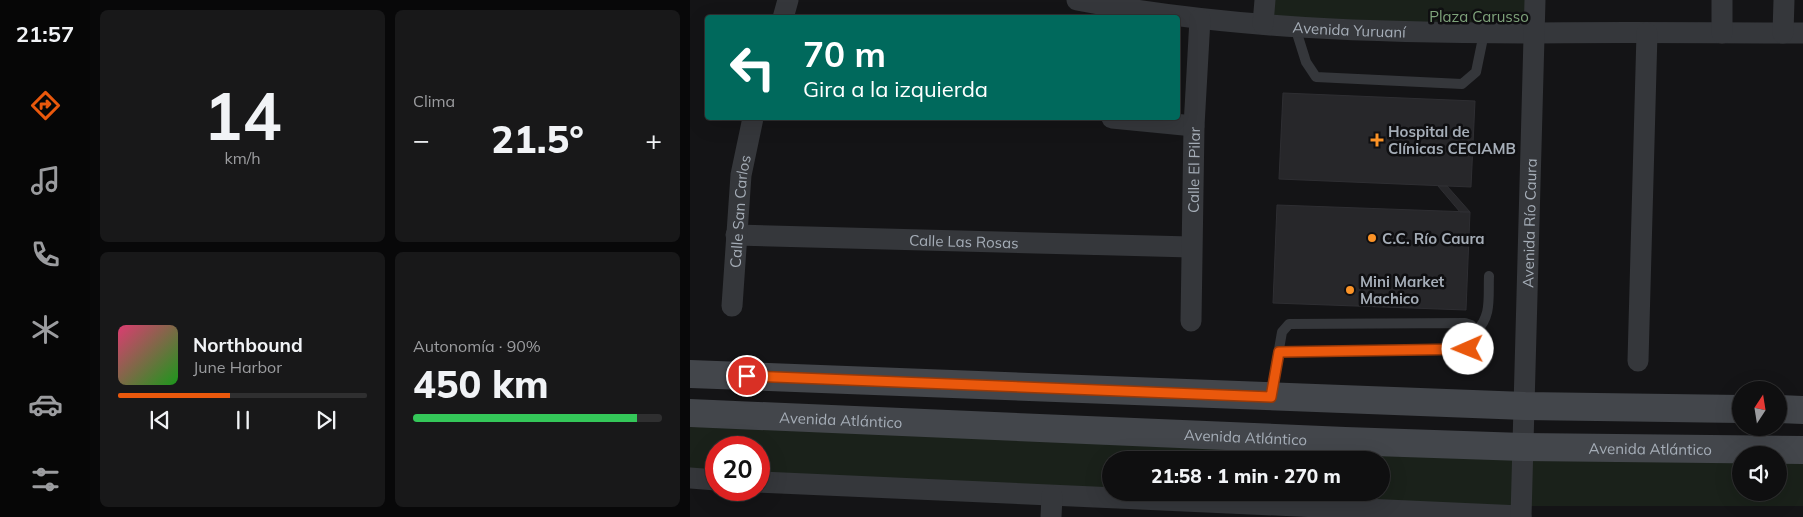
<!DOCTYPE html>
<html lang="es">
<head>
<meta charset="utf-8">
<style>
	:root { --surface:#0f0f10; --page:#181819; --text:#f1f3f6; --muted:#9b9c9f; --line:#2f2f30; --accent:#ea580c }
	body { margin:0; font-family:Mulish,sans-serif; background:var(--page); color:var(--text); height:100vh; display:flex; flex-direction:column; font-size:19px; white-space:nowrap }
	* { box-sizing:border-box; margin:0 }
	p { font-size:16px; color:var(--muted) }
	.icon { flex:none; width:28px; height:28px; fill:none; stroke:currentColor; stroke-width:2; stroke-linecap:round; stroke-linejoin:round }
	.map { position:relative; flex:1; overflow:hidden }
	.panel { display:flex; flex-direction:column; gap:10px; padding:10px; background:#080809; width:600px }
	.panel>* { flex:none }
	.top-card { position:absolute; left:15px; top:15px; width:475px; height:105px; border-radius:5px; box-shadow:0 5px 20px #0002,0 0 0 1px var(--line); background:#00695c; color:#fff; overflow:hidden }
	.needle { width:32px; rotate:12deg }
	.fabs { position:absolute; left:1042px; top:381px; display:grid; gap:10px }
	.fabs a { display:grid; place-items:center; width:55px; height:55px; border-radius:50%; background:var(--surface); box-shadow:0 5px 20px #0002,0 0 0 1px var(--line); font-size:25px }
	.speed { position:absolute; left:15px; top:436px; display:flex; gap:10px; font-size:25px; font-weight:700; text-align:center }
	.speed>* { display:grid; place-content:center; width:65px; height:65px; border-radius:50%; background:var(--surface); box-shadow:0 5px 20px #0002,0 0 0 1px var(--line); line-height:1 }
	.speed .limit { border:8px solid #d22; background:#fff; color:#111 }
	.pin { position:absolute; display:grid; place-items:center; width:42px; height:42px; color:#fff; margin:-21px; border:2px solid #fff; border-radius:50%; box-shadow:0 1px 5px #0007 }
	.me { position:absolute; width:55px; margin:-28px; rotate:269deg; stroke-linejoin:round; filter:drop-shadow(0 0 4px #0008) }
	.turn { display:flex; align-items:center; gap:18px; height:105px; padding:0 15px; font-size:22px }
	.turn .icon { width:65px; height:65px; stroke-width:2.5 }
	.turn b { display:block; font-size:35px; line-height:42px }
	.big { font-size:38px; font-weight:800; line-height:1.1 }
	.panel .widget { flex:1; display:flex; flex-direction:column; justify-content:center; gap:8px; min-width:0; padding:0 18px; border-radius:8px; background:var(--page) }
	.panel .dial { align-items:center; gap:0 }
	.dial b { font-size:65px; line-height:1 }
	.song { display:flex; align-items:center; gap:15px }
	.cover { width:60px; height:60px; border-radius:8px; background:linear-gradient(135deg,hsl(340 70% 55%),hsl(120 70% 35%)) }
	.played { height:5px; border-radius:2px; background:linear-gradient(90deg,var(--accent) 45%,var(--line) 45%) }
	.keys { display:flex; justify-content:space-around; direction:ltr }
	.heat { display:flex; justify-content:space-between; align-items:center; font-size:28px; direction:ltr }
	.charge { height:8px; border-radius:4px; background:linear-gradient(90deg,#34c759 90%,var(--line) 0) }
	.panel .tiles { flex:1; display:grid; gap:10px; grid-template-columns:repeat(2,1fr) }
	.trip { position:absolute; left:412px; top:451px; width:288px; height:50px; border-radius:25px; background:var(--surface); box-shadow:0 5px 20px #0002,0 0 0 1px var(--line); font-weight:800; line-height:50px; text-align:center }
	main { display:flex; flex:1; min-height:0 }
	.dock { display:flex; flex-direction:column; width:90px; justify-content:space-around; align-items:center; background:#060606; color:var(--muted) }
	.dock .icon { width:35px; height:35px }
	.dock .on { color:var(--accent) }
	.dock b { font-size:22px; color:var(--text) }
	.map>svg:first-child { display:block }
	.green { fill:#1a211a; fill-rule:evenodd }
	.building { fill:#27272a; stroke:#2e2e32 }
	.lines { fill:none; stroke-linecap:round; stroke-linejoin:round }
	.service { stroke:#35373b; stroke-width:10 }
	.minor { stroke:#35373b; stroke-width:21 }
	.secondary { stroke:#43464b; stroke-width:28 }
	.route-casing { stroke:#983908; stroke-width:12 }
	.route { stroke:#ea580c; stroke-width:9 }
	.poi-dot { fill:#fb9327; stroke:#0f0f11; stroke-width:2 }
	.labels { text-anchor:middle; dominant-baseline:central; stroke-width:5; stroke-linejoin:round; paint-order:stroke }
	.park-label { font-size:15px; fill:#7fa37b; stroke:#0f0f11 }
	.street-label { font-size:15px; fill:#a5adb7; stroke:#0f0f11 }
	.poi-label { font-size:15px; font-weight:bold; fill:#a5adb7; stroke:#0f0f11; text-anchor:start }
</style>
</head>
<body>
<main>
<nav class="dock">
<b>21:57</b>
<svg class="icon on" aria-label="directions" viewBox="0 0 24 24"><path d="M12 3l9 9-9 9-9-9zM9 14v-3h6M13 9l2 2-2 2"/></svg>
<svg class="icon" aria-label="music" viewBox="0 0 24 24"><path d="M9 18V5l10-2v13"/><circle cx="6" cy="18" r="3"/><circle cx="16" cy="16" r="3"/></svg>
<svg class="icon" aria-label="phone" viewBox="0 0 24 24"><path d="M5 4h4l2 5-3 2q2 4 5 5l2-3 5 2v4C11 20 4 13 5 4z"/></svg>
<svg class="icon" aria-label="climate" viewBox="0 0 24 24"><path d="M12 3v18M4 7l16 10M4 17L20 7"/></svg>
<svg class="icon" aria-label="car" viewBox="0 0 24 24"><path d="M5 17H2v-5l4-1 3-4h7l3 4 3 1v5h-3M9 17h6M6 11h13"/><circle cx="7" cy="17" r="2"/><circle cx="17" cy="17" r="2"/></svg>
<svg class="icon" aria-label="filters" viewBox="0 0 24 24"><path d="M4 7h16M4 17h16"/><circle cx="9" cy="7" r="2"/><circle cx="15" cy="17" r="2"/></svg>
</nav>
<section class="panel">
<div class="tiles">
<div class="widget dial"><b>14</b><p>km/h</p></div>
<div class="widget"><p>Clima</p>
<div class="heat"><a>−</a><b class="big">21.5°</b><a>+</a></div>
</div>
<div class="widget">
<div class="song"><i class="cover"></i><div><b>Northbound</b><p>June Harbor</p></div></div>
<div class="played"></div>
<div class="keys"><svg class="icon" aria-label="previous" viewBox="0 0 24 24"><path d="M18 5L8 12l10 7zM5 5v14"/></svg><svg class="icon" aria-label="pause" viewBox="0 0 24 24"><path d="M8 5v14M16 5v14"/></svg><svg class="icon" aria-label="next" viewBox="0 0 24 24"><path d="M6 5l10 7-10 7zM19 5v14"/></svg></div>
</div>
<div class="widget"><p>Autonomía · 90%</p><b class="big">450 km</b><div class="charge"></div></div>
</div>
</section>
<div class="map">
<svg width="1113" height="517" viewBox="0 0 1113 517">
	<rect width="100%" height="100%" fill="#141416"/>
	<path class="green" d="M 575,0 L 845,0 L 845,33 L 573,24 Z
		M 0,413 L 1113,450 L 1113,506 L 832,506 L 69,482 L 69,448 L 26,448 L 26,480 L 0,478 ZM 1051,455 L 1089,455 L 1089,492 L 1051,492 ZM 421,460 L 691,460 L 691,492 L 421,492 Z"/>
	<path class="building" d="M 593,93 L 785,101 L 781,187 L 589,179 Z
		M 748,186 L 757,186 L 780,212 L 770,212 Z
		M 587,205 L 780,212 L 776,310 L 583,303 Z"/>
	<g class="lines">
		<path class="service" d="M 605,27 L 616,62 L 626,77 L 772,84 L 786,72 L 794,33
			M 786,331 C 802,317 798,297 799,276
			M 581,395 L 592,332 L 599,324 L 775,323 L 781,325 L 786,331 L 786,344 L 778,349 L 589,352"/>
		<g class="minor">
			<path id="s1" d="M 387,0 C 538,29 691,33 845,33 C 934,32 1024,33 1113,33"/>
			<path d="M 1032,0 L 1032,33"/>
			<path d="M 93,18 L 98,0"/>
			<path d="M 573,24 L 575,0"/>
			<path d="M 1093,33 L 1094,0"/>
			<path d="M 422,118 L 504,126"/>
			<path id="s2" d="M 46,235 L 501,247"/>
			<path id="s3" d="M 42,306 L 51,175 L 63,118"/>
			<path id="s4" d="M 501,321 L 504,126 L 510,19"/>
			<path d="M 948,361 L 957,33"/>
			<path d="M 0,478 L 26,480"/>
			<path d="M 69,482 L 831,516"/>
			<path d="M 361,517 L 362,496"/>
			<path id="s5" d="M 831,517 L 845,0"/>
		</g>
		<g class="secondary">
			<path d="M 0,374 L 835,406 L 1051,409"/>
			<path d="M 1089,409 L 1113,410"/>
			<path id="s6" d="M 0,413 L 655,441 L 833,447 L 1113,450"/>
		</g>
	</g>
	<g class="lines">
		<g class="route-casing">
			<path id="route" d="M 57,376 L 581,397 L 589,352 L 778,349"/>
		</g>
		<use href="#route" class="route"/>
	</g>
	<g class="poi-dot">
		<path d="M684.5 132.5h5v5h5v5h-5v5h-5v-5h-5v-5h5z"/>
		<circle cx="682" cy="238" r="5"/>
		<circle cx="660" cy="290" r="5"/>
	</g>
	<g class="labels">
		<g class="park-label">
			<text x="789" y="16">Plaza Carusso</text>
		</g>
		<g class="street-label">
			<text stroke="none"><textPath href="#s1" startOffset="274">Avenida Yuruaní</textPath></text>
			<text stroke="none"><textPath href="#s4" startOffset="151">Calle El Pilar</textPath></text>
			<text stroke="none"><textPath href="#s3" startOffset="95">Calle San Carlos</textPath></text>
			<text stroke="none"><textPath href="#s5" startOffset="294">Avenida Río Caura</textPath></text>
			<text stroke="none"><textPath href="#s2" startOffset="228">Calle Las Rosas</textPath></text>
			<text stroke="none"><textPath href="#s6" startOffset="151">Avenida Atlántico</textPath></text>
			<text stroke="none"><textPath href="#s6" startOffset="556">Avenida Atlántico</textPath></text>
			<text stroke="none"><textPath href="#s6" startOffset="961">Avenida Atlántico</textPath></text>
		</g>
		<g class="poi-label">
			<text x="698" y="131">Hospital de<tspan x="698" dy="17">Clínicas CECIAMB</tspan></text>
			<text x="692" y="238">C.C. Río Caura</text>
			<text x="670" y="281">Mini Market<tspan x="670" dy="17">Machico</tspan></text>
		</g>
	</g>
</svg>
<div class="fabs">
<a><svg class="needle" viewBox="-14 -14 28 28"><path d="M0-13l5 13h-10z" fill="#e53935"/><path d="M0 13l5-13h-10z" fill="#9b9c9f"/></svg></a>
<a><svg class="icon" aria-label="sound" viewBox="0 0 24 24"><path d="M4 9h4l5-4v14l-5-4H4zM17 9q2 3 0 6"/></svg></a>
</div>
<div class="speed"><div class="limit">20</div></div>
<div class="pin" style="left:57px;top:376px;background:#d93025"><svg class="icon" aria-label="arrive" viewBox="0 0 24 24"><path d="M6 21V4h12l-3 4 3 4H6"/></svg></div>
<svg class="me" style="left:778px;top:349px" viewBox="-20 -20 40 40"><circle r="19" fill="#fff"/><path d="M0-13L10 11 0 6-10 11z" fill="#ea580c"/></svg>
<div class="trip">21:58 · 1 min · 270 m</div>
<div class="top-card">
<div class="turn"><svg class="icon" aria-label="left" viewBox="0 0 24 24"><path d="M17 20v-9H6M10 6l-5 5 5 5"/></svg><div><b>70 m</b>Gira a la izquierda</div></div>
</div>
</div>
</main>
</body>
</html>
